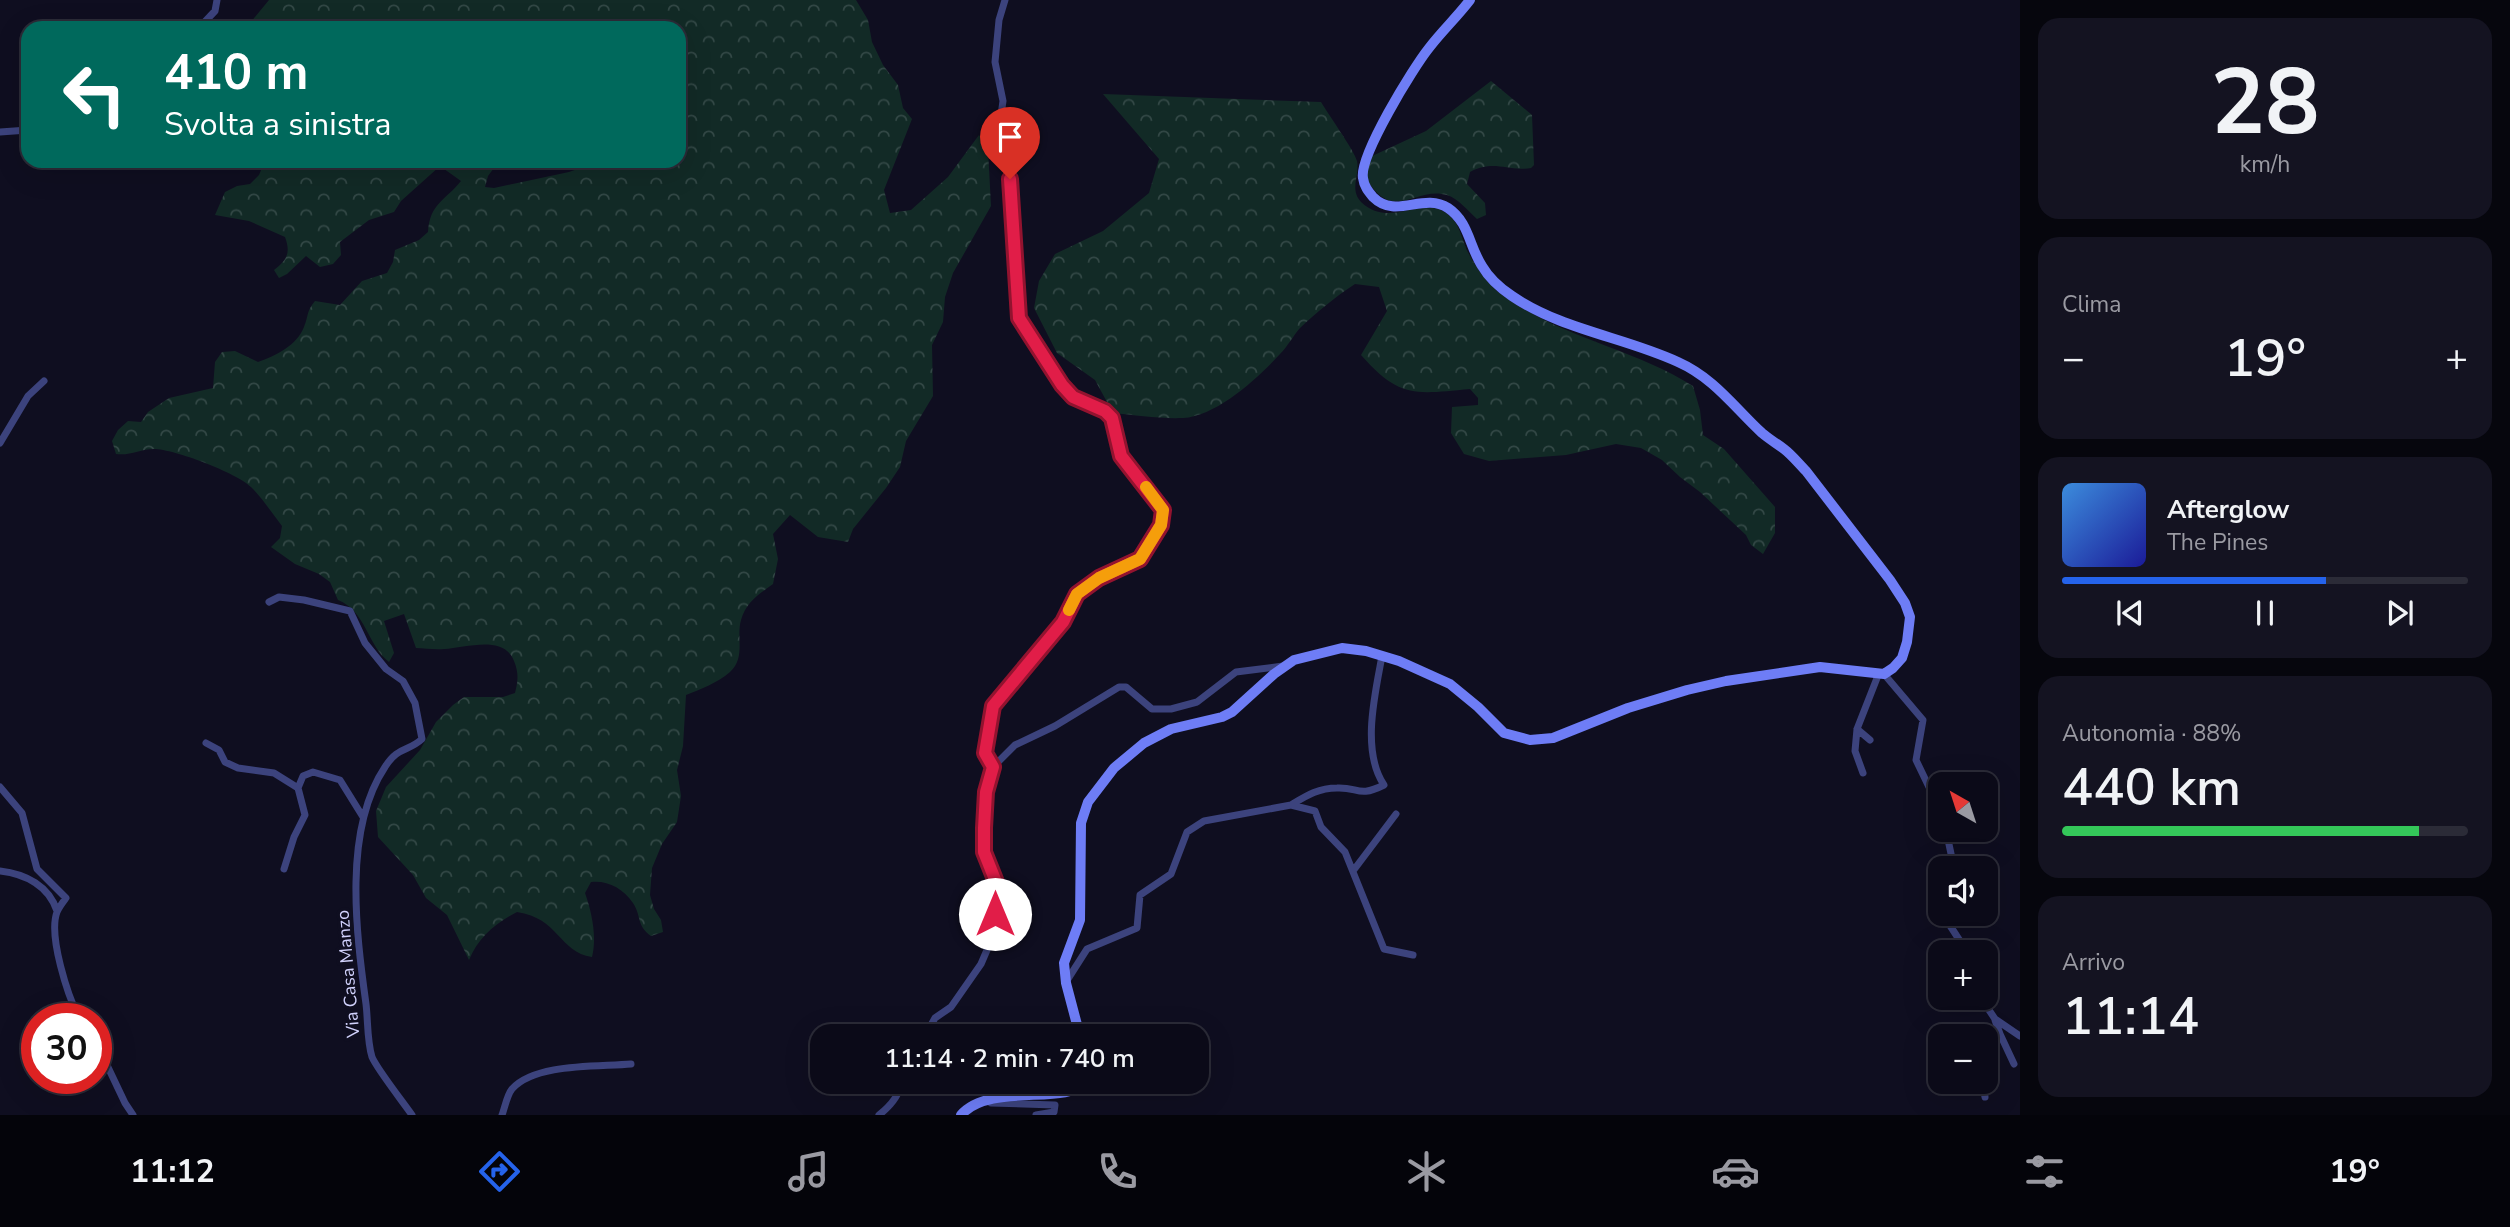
<!DOCTYPE html>
<html lang="it">
<head>
<meta charset="utf-8">
<style>
	:root { --surface:#0b0a18; --page:#141321; --text:#f1f3f6; --muted:#9a9aa2; --line:#2b2b37; --accent:#2563eb }
	body { margin:0; font-family:"Nunito Sans",sans-serif; background:var(--page); color:var(--text); height:100vh; display:flex; flex-direction:column; font-size:26px; white-space:nowrap }
	* { box-sizing:border-box; margin:0 }
	p { font-size:23px; color:var(--muted) }
	.icon { flex:none; width:38px; height:38px; fill:none; stroke:currentColor; stroke-width:2; stroke-linecap:round; stroke-linejoin:round }
	.map { position:relative; flex:1; overflow:hidden }
	.panel { display:flex; flex-direction:column; gap:18px; padding:18px; background:#06060d; width:490px }
	.panel>* { flex:none }
	.banner { position:absolute; left:21px; top:21px; width:665px; height:147px; border-radius:21px; box-shadow:0 7px 28px #0002,0 0 0 2px var(--line); background:#00695c; color:#fff; overflow:hidden }
	.needle { width:46px; rotate:321deg }
	.fabs { position:absolute; left:1928px; top:772px; display:grid; gap:14px }
	.fabs a { display:grid; place-items:center; width:70px; height:70px; border-radius:14px; background:var(--surface); box-shadow:0 7px 28px #0002,0 0 0 2px var(--line); font-size:35px }
	.speed { position:absolute; left:21px; top:1003px; display:flex; gap:14px; font-size:35px; font-weight:700; text-align:center }
	.speed>* { display:grid; place-content:center; width:91px; height:91px; border-radius:50%; background:var(--surface); box-shadow:0 7px 28px #0002,0 0 0 2px var(--line); line-height:1 }
	.speed .limit { border:10px solid #d22; background:#fff; color:#111 }
	.pin { position:absolute; display:grid; place-items:center; width:60px; height:60px; color:#fff; margin:-72px -30px; border-radius:50% 50% 50% 0; rotate:-45deg; box-shadow:0 0 7px #0007 }
	.pin .icon { rotate:45deg }
	.me { position:absolute; width:77px; margin:-38px; rotate:0deg; stroke-linejoin:round; filter:drop-shadow(0 0 5px #0008) }
	.turn { display:flex; align-items:center; gap:24px; height:147px; padding:0 28px; font-size:32px }
	.turn .icon { width:91px; height:91px; stroke-width:2.5 }
	.turn b { display:block; font-size:49px; line-height:60px }
	.big { font-size:52px; font-weight:600; line-height:1.1 }
	.panel .card { flex:1; display:flex; flex-direction:column; justify-content:center; gap:10px; min-width:0; padding:0 24px; border-radius:21px; background:var(--page) }
	.panel .dial { align-items:center; gap:0 }
	.dial b { font-size:91px; line-height:1 }
	.song { display:flex; align-items:center; gap:21px }
	.cover { width:84px; height:84px; border-radius:10px; background:linear-gradient(135deg,hsl(210 70% 55%),hsl(240 70% 35%)) }
	.played { height:7px; border-radius:4px; background:linear-gradient(90deg,var(--accent) 65%,var(--line) 65%) }
	.keys { display:flex; justify-content:space-around; direction:ltr }
	.heat { display:flex; justify-content:space-between; align-items:center; font-size:38px; direction:ltr }
	.charge { height:10px; border-radius:5px; background:linear-gradient(90deg,#34c759 88%,var(--line) 0) }
	.trip { position:absolute; left:810px; top:1024px; width:399px; height:70px; border-radius:21px; background:var(--surface); box-shadow:0 7px 28px #0002,0 0 0 2px var(--line); font-weight:600; line-height:70px; text-align:center }
	.tabs { display:flex; height:112px; justify-content:space-around; align-items:center; background:#04040a; color:var(--muted) }
	.tabs .icon { width:49px; height:49px }
	.tabs .on { color:var(--accent) }
	.tabs b { font-size:32px; color:var(--text) }
	main { display:flex; flex:1; min-height:0 }
	.map>svg:first-child { display:block }
	.forest { fill:url(#forest-crowns) }
	.lines { fill:none; stroke-linecap:round; stroke-linejoin:round }
	.street { stroke:#3c437d; stroke-width:7 }
	.secondary { stroke:#6e7df6; stroke-width:10 }
	.route-casing { stroke:#92132f; stroke-width:18 }
	.route { stroke:#e11d48; stroke-width:12 }
	.slow { stroke:#f59e0b; stroke-width:12 }
	.labels { text-anchor:middle; dominant-baseline:central; stroke-width:7; stroke-linejoin:round; paint-order:stroke }
	.street-label { font-size:18px; fill:#d1d2fc; stroke:#0f0e20 }
</style>
</head>
<body>
<main>
<div class="map">
<svg width="2020" height="1115" viewBox="0 0 2020 1115">
	<defs>
		<pattern id="forest-crowns" width="20" height="18" patternUnits="userSpaceOnUse" patternTransform="scale(1.75)"><rect width="20" height="18" fill="#122a26"/><path d="M2 6a3 3 0 1 1 6 0M12 15a3 3 0 1 1 6 0" fill="none" stroke="#334846"/></pattern>
	</defs>
	<rect width="100%" height="100%" fill="#0f0e20"/>
	<path class="forest" d="M 269,0 L 856,0 L 868,20 L 872,42 L 883,65 L 898,85 L 903,108 L 912,119 L 884,190 L 890,213 L 911,210 L 948,177 L 979,135 L 988,149 L 991,206 L 953,273 L 945,297 L 943,322 L 932,345 L 933,396 L 906,441 L 900,467 L 886,488 L 853,529 L 848,542 L 818,537 L 790,515 L 773,534 L 778,559 L 773,584 C 759,594 746,602 741,620 C 736,637 746,657 730,672 C 717,683 701,689 686,695 L 683,746 L 677,770 L 681,796 L 677,822 L 662,844 L 652,868 L 650,895 L 654,909 L 661,920 L 663,932 L 651,936 C 636,925 642,917 633,903 C 623,888 607,880 591,882 L 585,893 C 592,913 597,937 592,957 C 559,952 559,918 517,912 C 495,923 478,938 469,960 L 447,915 L 426,898 L 413,875 L 378,837 L 376,811 L 386,787 L 420,750 L 436,722 L 453,705 L 464,697 L 503,697 L 515,693 C 518,681 519,673 514,661 C 504,634 465,648 444,649 C 435,650 425,648 416,648 L 404,614 L 384,621 L 394,653 L 389,662 C 367,645 366,611 338,600 L 330,582 L 319,574 L 295,564 L 271,547 L 280,538 L 282,526 C 272,513 262,498 251,487 C 237,473 174,449 154,449 C 140,449 130,456 116,454 L 112,441 L 118,430 L 128,421 L 141,422 L 148,412 L 169,398 L 213,388 L 215,362 L 222,352 L 235,351 L 258,362 C 276,356 297,345 304,327 C 309,315 306,312 315,301 L 340,305 L 362,281 L 387,273 L 393,262 L 395,250 L 419,240 L 428,232 C 430,203 445,201 461,181 L 440,166 L 401,201 L 394,212 L 369,220 L 340,242 L 341,255 L 333,264 L 320,267 L 306,256 L 287,274 L 279,278 L 274,270 C 287,260 291,253 285,237 L 249,221 L 215,215 L 225,192 L 237,186 L 250,184 L 259,175 L 265,161 L 499,161 L 488,176 L 485,187 L 494,188 L 569,172 L 601,161 L 679,161 L 679,28 L 246,28 Z
		M 1491,81 L 1532,115 L 1534,165 L 1531,168 C 1507,172 1495,159 1470,172 L 1467,184 L 1485,203 L 1486,215 L 1477,219 C 1467,210 1459,199 1447,195 C 1418,186 1396,219 1372,187 C 1364,177 1366,168 1370,157 L 1426,131 Z
		M 1103,94 L 1321,102 C 1328,114 1354,150 1357,161 C 1360,175 1349,189 1361,202 C 1389,229 1421,196 1446,213 C 1461,223 1461,240 1469,254 C 1476,268 1489,286 1502,295 C 1559,337 1632,348 1693,386 L 1700,410 L 1703,435 L 1724,449 L 1775,507 L 1775,533 L 1763,554 L 1751,545 L 1746,535 L 1700,492 L 1680,477 L 1662,460 L 1641,448 L 1616,444 L 1566,455 L 1489,461 L 1464,454 L 1451,433 L 1452,407 L 1478,405 L 1478,398 L 1470,389 C 1415,394 1400,399 1361,355 L 1387,311 L 1379,287 L 1355,284 C 1335,297 1317,312 1300,328 C 1293,336 1288,346 1280,354 C 1258,378 1217,416 1183,418 C 1160,419 1135,415 1113,413 L 1095,380 L 1057,353 L 1034,308 L 1039,281 L 1055,254 L 1103,231 L 1149,193 L 1159,159 Z"/>
	<g class="lines">
		<path class="street" d="M 199,28 L 215,11 L 217,0
			M 0,132 L 28,130
			M 0,443 L 28,396 L 44,381
			M 269,602 L 279,597 L 304,600 L 350,611 L 365,643 L 386,669 L 403,681 L 415,703 L 422,739 C 408,752 398,746 385,767 C 343,830 356,932 366,1004 C 368,1020 367,1041 372,1057 C 377,1069 403,1102 412,1115
			M 1884,674 L 1923,720 L 1916,760 L 1941,812
			M 1857,729 L 1870,740
			M 206,743 L 219,750 L 225,762 L 238,768 L 274,773 L 298,788 L 305,815 L 294,837 L 284,869
			M 993,767 L 985,753 L 993,706 L 1063,622 L 1077,594 L 1099,578 L 1140,560 L 1161,525 L 1163,510 L 1121,456 L 1112,418 L 1105,411 L 1073,397 L 1062,385 L 1019,318 L 1012,196 L 1008,161 L 999,129 L 1003,101 L 995,62 L 999,20 L 1005,0
			M 1863,773 L 1855,751 L 1857,729 L 1879,673
			M 0,787 L 22,813 L 37,869 L 66,898 C 63,902 59,907 57,912 C 48,936 68,996 79,1018
			M 298,788 L 303,776 L 313,772 L 340,780 L 363,817
			M 1291,805 C 1306,796 1318,788 1337,788 C 1359,787 1358,798 1384,785 C 1361,751 1375,694 1382,656
			M 1946,830 L 1954,868
			M 0,871 C 26,874 49,886 57,911
			M 1353,871 L 1396,814
			M 1951,914 L 1949,924 L 1960,941 L 1964,952
			M 1066,982 L 1087,949 L 1137,928 L 1140,895 L 1171,874 L 1187,832 L 1204,821 L 1291,805 L 1315,811 L 1321,827 L 1345,852 L 1384,949 L 1413,955
			M 1981,998 L 1995,1019 L 2020,1036
			M 2000,1034 L 2014,1064
			M 925,1036 L 935,1018 L 951,1007 L 981,964 L 987,950 L 996,898 L 993,874 L 984,852 L 986,792 L 993,767 L 1015,745 L 1055,726 L 1119,687 L 1126,687 L 1152,709 L 1171,709 L 1197,702 L 1236,672 L 1283,666
			M 96,1042 L 125,1103 L 133,1115
			M 1986,1048 L 2000,1034 L 1995,1020
			M 1982,1082 L 1985,1097
			M 991,1103 L 1055,1105 L 1054,1112 L 1036,1115
			M 502,1115 C 505,1107 507,1095 512,1089 C 535,1063 598,1067 631,1064
			M 879,1115 C 889,1107 900,1095 901,1082"/>
		<path class="secondary" d="M 1080,1036 L 1066,983 L 1064,963 L 1080,920 L 1081,823 L 1088,802 L 1114,768 L 1144,743 L 1171,729 L 1222,717 L 1232,712 L 1274,674 L 1294,660 L 1342,648 L 1366,651 L 1399,661 L 1450,684 L 1478,707 L 1504,733 L 1530,740 L 1553,738 L 1628,708 L 1687,690 L 1726,681 L 1820,667 L 1884,674 L 1893,668 L 1902,658 L 1907,642 L 1910,617 L 1905,603 L 1890,580 L 1806,471 C 1799,464 1792,455 1784,449 C 1776,443 1769,439 1762,433 C 1734,407 1714,378 1678,362 C 1624,337 1562,330 1512,296 C 1500,288 1489,278 1482,266 C 1469,246 1469,222 1448,208 C 1423,192 1396,220 1373,197 C 1368,191 1364,186 1363,178 C 1359,156 1413,68 1429,48 C 1442,31 1457,17 1470,0
			M 961,1115 C 990,1082 1068,1106 1085,1082"/>
	</g>
	<g class="lines">
		<g class="route-casing">
			<path id="route" d="M 995,914 L 996,882 L 984,852 L 984,828 L 986,792 L 993,767 L 985,753 L 993,706 L 1063,622 L 1077,594 L 1099,578 L 1140,559 L 1161,525 L 1163,510 L 1121,456 L 1112,418 L 1105,411 L 1073,397 L 1062,385 L 1019,318 L 1010,179"/>
		</g>
		<use href="#route" class="route"/>
		<path class="slow" d="M 1069,610 L 1077,594 L 1099,578 L 1140,559 L 1161,525 L 1163,510 L 1146,487"/>
	</g>
	<g class="labels">
		<g class="street-label">
			<text transform="translate(348 974) rotate(-95)">Via Casa Manzo</text>
		</g>
	</g>
</svg>
<div class="fabs">
<a><svg class="needle" viewBox="-14 -14 28 28"><path d="M0-13l5 13h-10z" fill="#e53935"/><path d="M0 13l5-13h-10z" fill="#9a9aa2"/></svg></a>
<a><svg class="icon" aria-label="sound" viewBox="0 0 24 24"><path d="M4 9h4l5-4v14l-5-4H4zM17 9q2 3 0 6"/></svg></a>
<a>+</a>
<a>−</a>
</div>
<div class="speed"><div class="limit">30</div></div>
<div class="pin" style="left:1010px;top:179px;background:#d93025"><svg class="icon" aria-label="arrive" viewBox="0 0 24 24"><path d="M6 21V4h12l-3 4 3 4H6"/></svg></div>
<svg class="me" style="left:995px;top:914px" viewBox="-20 -20 40 40"><circle r="19" fill="#fff"/><path d="M0-13L10 11 0 6-10 11z" fill="#e11d48"/></svg>
<div class="trip">11:14 · 2 min · 740 m</div>
<div class="banner">
<div class="turn"><svg class="icon" aria-label="left" viewBox="0 0 24 24"><path d="M17 20v-9H6M10 6l-5 5 5 5"/></svg><div><b>410 m</b>Svolta a sinistra</div></div>
</div>
</div>
<section class="panel">
<div class="card dial"><b>28</b><p>km/h</p></div>
<div class="card"><p>Clima</p>
<div class="heat"><a>−</a><b class="big">19°</b><a>+</a></div>
</div>
<div class="card">
<div class="song"><i class="cover"></i><div><b>Afterglow</b><p>The Pines</p></div></div>
<div class="played"></div>
<div class="keys"><svg class="icon" aria-label="previous" viewBox="0 0 24 24"><path d="M18 5L8 12l10 7zM5 5v14"/></svg><svg class="icon" aria-label="pause" viewBox="0 0 24 24"><path d="M8 5v14M16 5v14"/></svg><svg class="icon" aria-label="next" viewBox="0 0 24 24"><path d="M6 5l10 7-10 7zM19 5v14"/></svg></div>
</div>
<div class="card"><p>Autonomia · 88%</p><b class="big">440 km</b><div class="charge"></div></div>
<div class="card"><p>Arrivo</p><b class="big">11:14</b></div>
</section>
</main>
<nav class="tabs">
<b>11:12</b>
<svg class="icon on" aria-label="directions" viewBox="0 0 24 24"><path d="M12 3l9 9-9 9-9-9zM9 14v-3h6M13 9l2 2-2 2"/></svg>
<svg class="icon" aria-label="music" viewBox="0 0 24 24"><path d="M9 18V5l10-2v13"/><circle cx="6" cy="18" r="3"/><circle cx="16" cy="16" r="3"/></svg>
<svg class="icon" aria-label="phone" viewBox="0 0 24 24"><path d="M5 4h4l2 5-3 2q2 4 5 5l2-3 5 2v4C11 20 4 13 5 4z"/></svg>
<svg class="icon" aria-label="climate" viewBox="0 0 24 24"><path d="M12 3v18M4 7l16 10M4 17L20 7"/></svg>
<svg class="icon" aria-label="car" viewBox="0 0 24 24"><path d="M5 17H2v-5l4-1 3-4h7l3 4 3 1v5h-3M9 17h6M6 11h13"/><circle cx="7" cy="17" r="2"/><circle cx="17" cy="17" r="2"/></svg>
<svg class="icon" aria-label="filters" viewBox="0 0 24 24"><path d="M4 7h16M4 17h16"/><circle cx="9" cy="7" r="2"/><circle cx="15" cy="17" r="2"/></svg>
<b>19°</b>
</nav>
</body>
</html>
